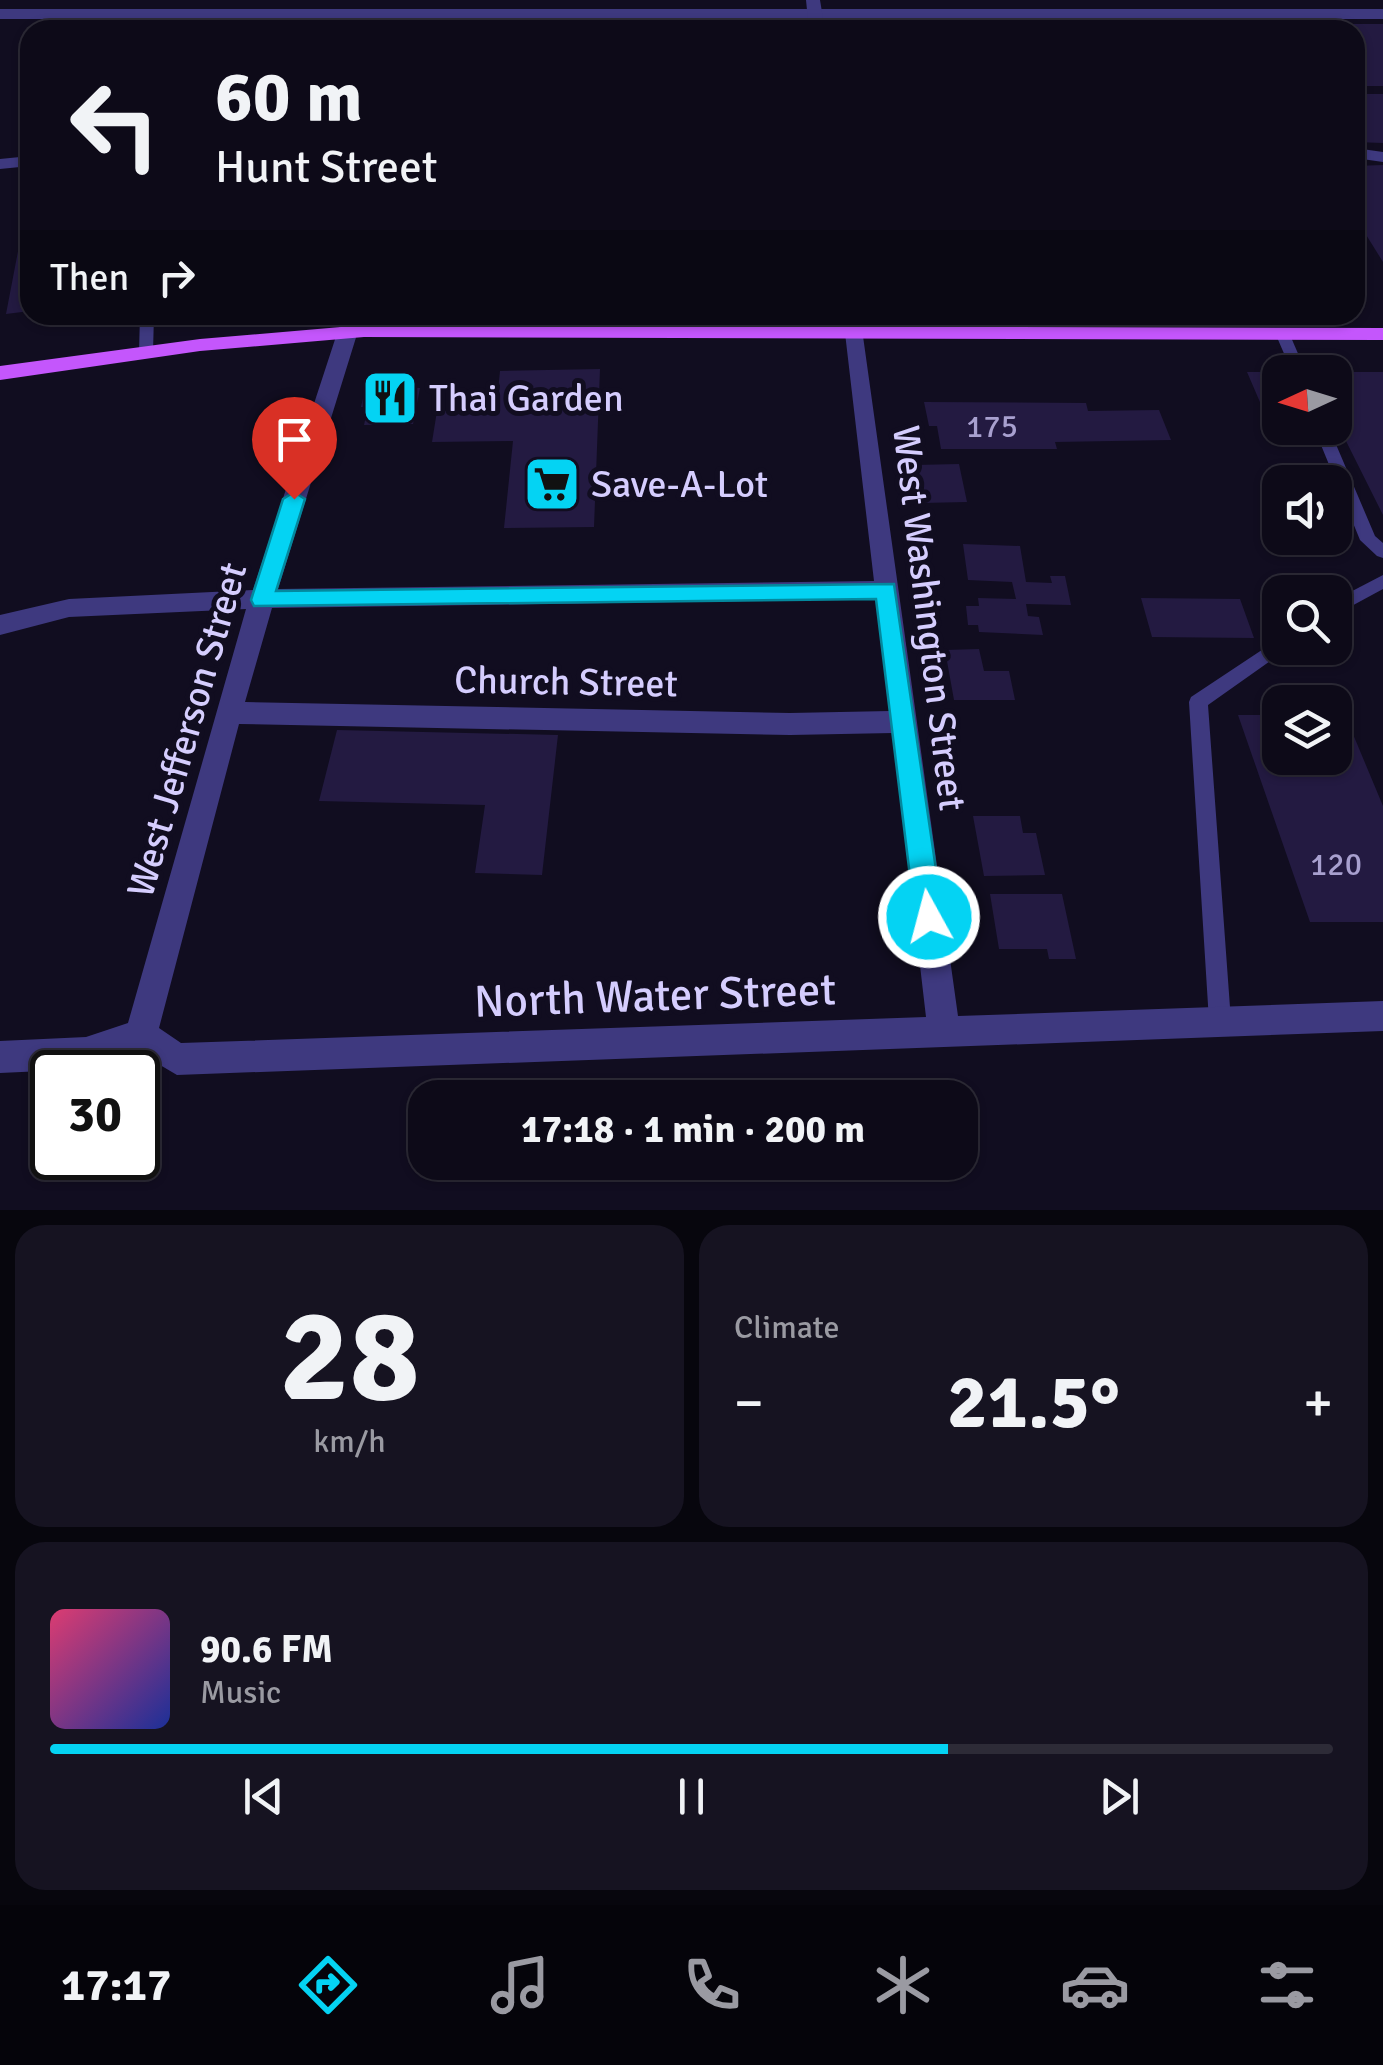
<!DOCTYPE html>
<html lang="en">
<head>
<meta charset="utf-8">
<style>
	:root { --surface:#0d0a18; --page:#161321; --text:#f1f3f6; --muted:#9a9aa2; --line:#2d2b37; --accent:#04d3f3 }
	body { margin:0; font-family:Signika,sans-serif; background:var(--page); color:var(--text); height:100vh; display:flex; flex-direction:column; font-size:38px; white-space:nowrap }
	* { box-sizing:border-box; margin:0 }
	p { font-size:32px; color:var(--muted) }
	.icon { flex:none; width:55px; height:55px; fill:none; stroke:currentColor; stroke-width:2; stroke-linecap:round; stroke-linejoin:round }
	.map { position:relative; height:1210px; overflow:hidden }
	.panel { display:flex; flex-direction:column; gap:15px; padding:15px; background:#07060d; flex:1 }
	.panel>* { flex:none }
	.banner { position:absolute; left:20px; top:20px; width:1345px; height:305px; border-radius:30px; box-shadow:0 2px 8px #0004,0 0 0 2px var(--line); background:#0d0a18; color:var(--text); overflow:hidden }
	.needle { width:65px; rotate:266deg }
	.buttons { position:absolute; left:1262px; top:355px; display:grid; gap:20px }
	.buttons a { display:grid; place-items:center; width:90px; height:90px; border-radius:20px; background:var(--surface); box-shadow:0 2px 8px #0004,0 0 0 2px var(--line); font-size:50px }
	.speed { position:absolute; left:30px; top:1050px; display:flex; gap:20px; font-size:50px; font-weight:700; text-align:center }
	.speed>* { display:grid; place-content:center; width:130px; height:130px; border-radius:50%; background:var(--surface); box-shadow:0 2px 8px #0004,0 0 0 2px var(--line); line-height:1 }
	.speed .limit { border:5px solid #111; border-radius:15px; background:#fff; color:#111 }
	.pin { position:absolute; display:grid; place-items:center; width:85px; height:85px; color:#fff; margin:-102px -42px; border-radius:50% 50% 50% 0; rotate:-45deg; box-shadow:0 0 10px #0007 }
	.pin .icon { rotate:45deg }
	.me { position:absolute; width:110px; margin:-55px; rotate:353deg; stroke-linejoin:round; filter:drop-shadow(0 0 8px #0008) }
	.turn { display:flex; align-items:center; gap:35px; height:210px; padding:0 30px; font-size:45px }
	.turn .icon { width:130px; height:130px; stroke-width:2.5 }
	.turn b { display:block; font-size:70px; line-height:85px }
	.then { display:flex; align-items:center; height:95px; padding:0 30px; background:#0003; gap:20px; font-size:38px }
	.big { font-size:75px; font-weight:700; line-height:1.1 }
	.panel .card { flex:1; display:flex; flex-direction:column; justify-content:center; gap:15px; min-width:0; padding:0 35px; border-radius:30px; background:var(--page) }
	.panel .dial { align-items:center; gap:0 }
	.dial b { font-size:130px; line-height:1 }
	.song { display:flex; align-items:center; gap:30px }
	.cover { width:120px; height:120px; border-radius:15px; background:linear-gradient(135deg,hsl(340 70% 55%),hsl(230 70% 35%)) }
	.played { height:10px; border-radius:5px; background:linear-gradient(90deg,var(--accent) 70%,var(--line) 70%) }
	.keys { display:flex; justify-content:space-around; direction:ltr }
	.heat { display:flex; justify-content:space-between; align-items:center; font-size:55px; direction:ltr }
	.panel .tiles { flex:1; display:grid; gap:15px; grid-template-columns:1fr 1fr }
	.card:last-child { grid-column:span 2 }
	.trip { position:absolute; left:408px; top:1080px; width:570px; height:100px; border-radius:30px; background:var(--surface); box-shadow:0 2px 8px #0004,0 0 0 2px var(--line); font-weight:700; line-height:100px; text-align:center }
	.tabs { display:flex; height:160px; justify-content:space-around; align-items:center; background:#05040a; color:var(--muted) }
	.tabs .icon { width:70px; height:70px }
	.tabs .active { color:var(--accent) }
	.tabs b { font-size:45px; color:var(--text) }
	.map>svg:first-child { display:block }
	.building { fill:#231a41 }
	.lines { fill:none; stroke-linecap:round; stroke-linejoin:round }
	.service { fill:#3e397f; fill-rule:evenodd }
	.minor { fill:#3e397f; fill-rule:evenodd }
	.tertiary { fill:#3e397f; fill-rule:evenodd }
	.primary { fill:#c456fc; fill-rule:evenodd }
	.route { fill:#04d3f3; stroke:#03899e; stroke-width:2.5 }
	.labels { text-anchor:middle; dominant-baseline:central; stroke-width:10; stroke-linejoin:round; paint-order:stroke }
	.number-label { font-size:32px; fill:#a8a0cf }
	.poi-label { font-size:38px; fill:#d5cdfe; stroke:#110d20; text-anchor:start }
	.street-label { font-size:38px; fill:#d5cdfe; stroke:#110d20 }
	.near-street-label { font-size:45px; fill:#d5cdfe; stroke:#110d20 }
</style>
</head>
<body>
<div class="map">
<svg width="1383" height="1210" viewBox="0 0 1383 1210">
	<rect width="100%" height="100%" fill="#110d20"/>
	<path class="building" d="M 1328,24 L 1383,24 L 1383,86 L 1355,86 L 1355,30 L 1333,30 Z
		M 1355,94 L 1383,94 L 1383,143 L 1355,142 L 1355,128 L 1361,128 L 1355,121 Z
		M 1383,165 L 1383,262 L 1355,217 L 1355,166 Z
		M 28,199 L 30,311 L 6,314 Z
		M 600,369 L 594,527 L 504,528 L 513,441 L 432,442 L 437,411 L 496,410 L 500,371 Z
		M 1247,372 L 1280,372 L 1280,428 L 1308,428 L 1316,445 L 1278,444 Z
		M 1335,372 L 1383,372 L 1383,515 L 1335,419 Z
		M 370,385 L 420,388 L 413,424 L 364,425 L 368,407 L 361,407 L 365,389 Z
		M 924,402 L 1086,403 L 1088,411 L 1159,410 L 1171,440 L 1055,442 L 1057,449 L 941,449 L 937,426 L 929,426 Z
		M 959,464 L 967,502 L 922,503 L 915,465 Z
		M 963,544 L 1020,546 L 1026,582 L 1052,583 L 1050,576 L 1065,576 L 1071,605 L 1026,604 L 1028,616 L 1039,617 L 1043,635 L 979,632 L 978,625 L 968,625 L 966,606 L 979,606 L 978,598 L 1016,599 L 1012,582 L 968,580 Z
		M 1141,598 L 1240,599 L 1254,638 L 1152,637 Z
		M 979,649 L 984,671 L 1009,671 L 1015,700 L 954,700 L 945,650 Z
		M 1238,715 L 1280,715 L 1280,758 L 1335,758 L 1335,715 L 1345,715 L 1383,806 L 1383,922 L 1310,922 Z
		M 337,730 L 558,735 L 542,875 L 475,873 L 485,805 L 319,801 Z
		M 973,816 L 1020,816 L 1023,833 L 1036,833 L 1045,875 L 984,876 Z
		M 990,894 L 1062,894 L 1076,959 L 1049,959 L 1047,949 L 999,949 Z"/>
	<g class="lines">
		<path class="service" d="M 968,27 L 995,27 L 1000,30 L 963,30 Z
			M 140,315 L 154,315 L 153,352 L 146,357 L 139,352 Z
			M 642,315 L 656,315 L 654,335 L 649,336 L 642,332 Z
			M 740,315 L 754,315 L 754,336 L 744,336 Z
			M 1283,331 L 1290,335 L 1306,372 L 1292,372 L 1276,335 Z
			M 1314,428 L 1329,428 L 1375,536 L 1383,543 L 1383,558 L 1377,556 L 1360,540 Z
			M 1383,575 L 1383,589 L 1335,615 L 1335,600 Z
			M 1280,638 L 1280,648 L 1288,648 L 1286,650 L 1208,705 L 1231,1021 L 1228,1029 L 1220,1032 L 1212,1029 L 1209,1021 L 1189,702 L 1191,697 Z"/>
		<path class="minor" d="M 0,9 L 1383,9 L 1383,19 L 0,19 Z
			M 1355,148 L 1383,152 L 1383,162 L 1355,158 Z
			M 30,156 L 30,166 L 0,169 L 0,159 Z
			M 343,315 L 363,315 L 278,589 L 874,581 L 845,333 L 855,327 L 862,329 L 958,1016 L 1383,1001 L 1383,1031 L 177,1075 L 138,1052 L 86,1069 L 0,1073 L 0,1041 L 86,1037 L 128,1023 L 246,609 L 69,617 L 0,635 L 0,615 L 69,599 L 253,590 ZM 877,599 L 890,711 L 790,713 L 245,702 L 272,608 ZM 239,724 L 790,735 L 893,733 L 926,1017 L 181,1043 L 159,1028 Z"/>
		<path class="tertiary" d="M 806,0 L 820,0 L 825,30 L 809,30 Z
			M 843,315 L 863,315 L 862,337 L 848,337 Z"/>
		<path class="primary" d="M 364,325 L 1383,328 L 1383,340 L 364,337 L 200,351 L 0,380 L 0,366 L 200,339 Z"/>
	</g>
	<path class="route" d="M 294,492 L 305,499 L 276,591 L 894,584 L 943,917 L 939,926 L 929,930 L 920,926 L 915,917 L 876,599 L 254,606 L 251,600 L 283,499 Z"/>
	<defs>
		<g id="restaurant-square" transform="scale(2.875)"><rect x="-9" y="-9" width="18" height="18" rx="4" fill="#04d3f3" stroke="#110d20"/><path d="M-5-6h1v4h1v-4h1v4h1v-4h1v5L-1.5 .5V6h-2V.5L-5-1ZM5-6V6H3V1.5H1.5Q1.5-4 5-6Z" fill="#111"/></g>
		<g id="supermarket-square" transform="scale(2.875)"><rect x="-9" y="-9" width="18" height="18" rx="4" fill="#04d3f3" stroke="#110d20"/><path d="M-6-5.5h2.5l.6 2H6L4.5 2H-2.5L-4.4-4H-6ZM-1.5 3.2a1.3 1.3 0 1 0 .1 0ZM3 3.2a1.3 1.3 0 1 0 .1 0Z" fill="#111"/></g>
	</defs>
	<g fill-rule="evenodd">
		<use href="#restaurant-square" x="390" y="398"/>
		<use href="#supermarket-square" x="552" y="484"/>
	</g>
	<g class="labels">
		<g class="number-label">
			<text x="992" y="426">175</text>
			<text x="1336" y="864">120</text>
		</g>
		<g class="poi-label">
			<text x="429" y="398">Thai Garden</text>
			<text x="591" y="484">Save-A-Lot</text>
		</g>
		<g class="street-label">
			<text transform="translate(929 618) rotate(83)">West Washington Street</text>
			<text transform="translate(566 682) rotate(1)">Church Street</text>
			<text transform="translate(187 730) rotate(-74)">West Jefferson Street</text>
		</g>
		<g class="near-street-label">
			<text transform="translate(655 996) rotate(-2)">North Water Street</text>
		</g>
	</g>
</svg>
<div class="buttons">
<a><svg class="needle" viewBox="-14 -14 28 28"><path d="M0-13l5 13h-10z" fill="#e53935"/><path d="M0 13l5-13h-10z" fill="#9a9aa2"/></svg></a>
<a><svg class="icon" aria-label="sound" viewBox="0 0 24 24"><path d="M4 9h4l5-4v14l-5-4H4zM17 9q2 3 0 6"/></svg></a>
<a><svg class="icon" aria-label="search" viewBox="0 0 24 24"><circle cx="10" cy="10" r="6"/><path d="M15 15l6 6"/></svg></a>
<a><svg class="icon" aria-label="layers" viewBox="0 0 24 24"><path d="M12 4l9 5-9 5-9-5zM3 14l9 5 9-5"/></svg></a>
</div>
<div class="speed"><div class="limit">30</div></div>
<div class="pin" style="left:294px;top:499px;background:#d93025"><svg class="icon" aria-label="arrive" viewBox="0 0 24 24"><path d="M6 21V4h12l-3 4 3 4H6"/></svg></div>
<svg class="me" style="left:929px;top:917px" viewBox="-20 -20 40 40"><circle r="17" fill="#04d3f3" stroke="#fff" stroke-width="3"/><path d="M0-11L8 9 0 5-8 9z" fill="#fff"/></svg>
<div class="trip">17:18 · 1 min · 200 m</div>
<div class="banner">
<div class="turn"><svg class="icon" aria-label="left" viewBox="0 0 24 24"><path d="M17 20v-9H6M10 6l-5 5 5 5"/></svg><div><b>60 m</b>Hunt Street</div></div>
<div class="then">Then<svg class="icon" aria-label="right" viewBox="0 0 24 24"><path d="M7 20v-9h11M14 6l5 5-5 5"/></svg></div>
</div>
</div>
<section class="panel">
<div class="tiles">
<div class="card dial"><b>28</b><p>km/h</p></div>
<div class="card"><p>Climate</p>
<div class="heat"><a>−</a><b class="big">21.5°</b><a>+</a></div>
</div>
<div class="card">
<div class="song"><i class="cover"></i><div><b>90.6 FM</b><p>Music</p></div></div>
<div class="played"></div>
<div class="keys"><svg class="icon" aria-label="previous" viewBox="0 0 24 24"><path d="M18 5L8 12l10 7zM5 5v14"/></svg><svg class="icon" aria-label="pause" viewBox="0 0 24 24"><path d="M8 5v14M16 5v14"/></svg><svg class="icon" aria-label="next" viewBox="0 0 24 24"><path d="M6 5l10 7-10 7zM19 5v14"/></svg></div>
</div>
</div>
</section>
<nav class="tabs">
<b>17:17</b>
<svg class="icon active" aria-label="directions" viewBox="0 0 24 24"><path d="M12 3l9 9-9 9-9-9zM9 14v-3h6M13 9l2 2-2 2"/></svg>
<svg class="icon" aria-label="music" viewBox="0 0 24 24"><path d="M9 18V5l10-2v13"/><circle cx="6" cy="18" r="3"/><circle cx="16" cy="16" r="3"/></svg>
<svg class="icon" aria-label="phone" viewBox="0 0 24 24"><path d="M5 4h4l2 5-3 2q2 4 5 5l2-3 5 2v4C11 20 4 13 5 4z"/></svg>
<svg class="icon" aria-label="climate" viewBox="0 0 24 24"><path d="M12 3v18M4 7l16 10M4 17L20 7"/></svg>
<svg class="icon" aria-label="car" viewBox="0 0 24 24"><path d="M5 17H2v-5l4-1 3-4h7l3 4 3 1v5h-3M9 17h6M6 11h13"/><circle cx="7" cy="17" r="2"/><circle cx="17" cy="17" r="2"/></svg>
<svg class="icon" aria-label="filters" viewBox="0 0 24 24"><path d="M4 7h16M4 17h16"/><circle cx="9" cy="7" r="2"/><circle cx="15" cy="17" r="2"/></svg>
</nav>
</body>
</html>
